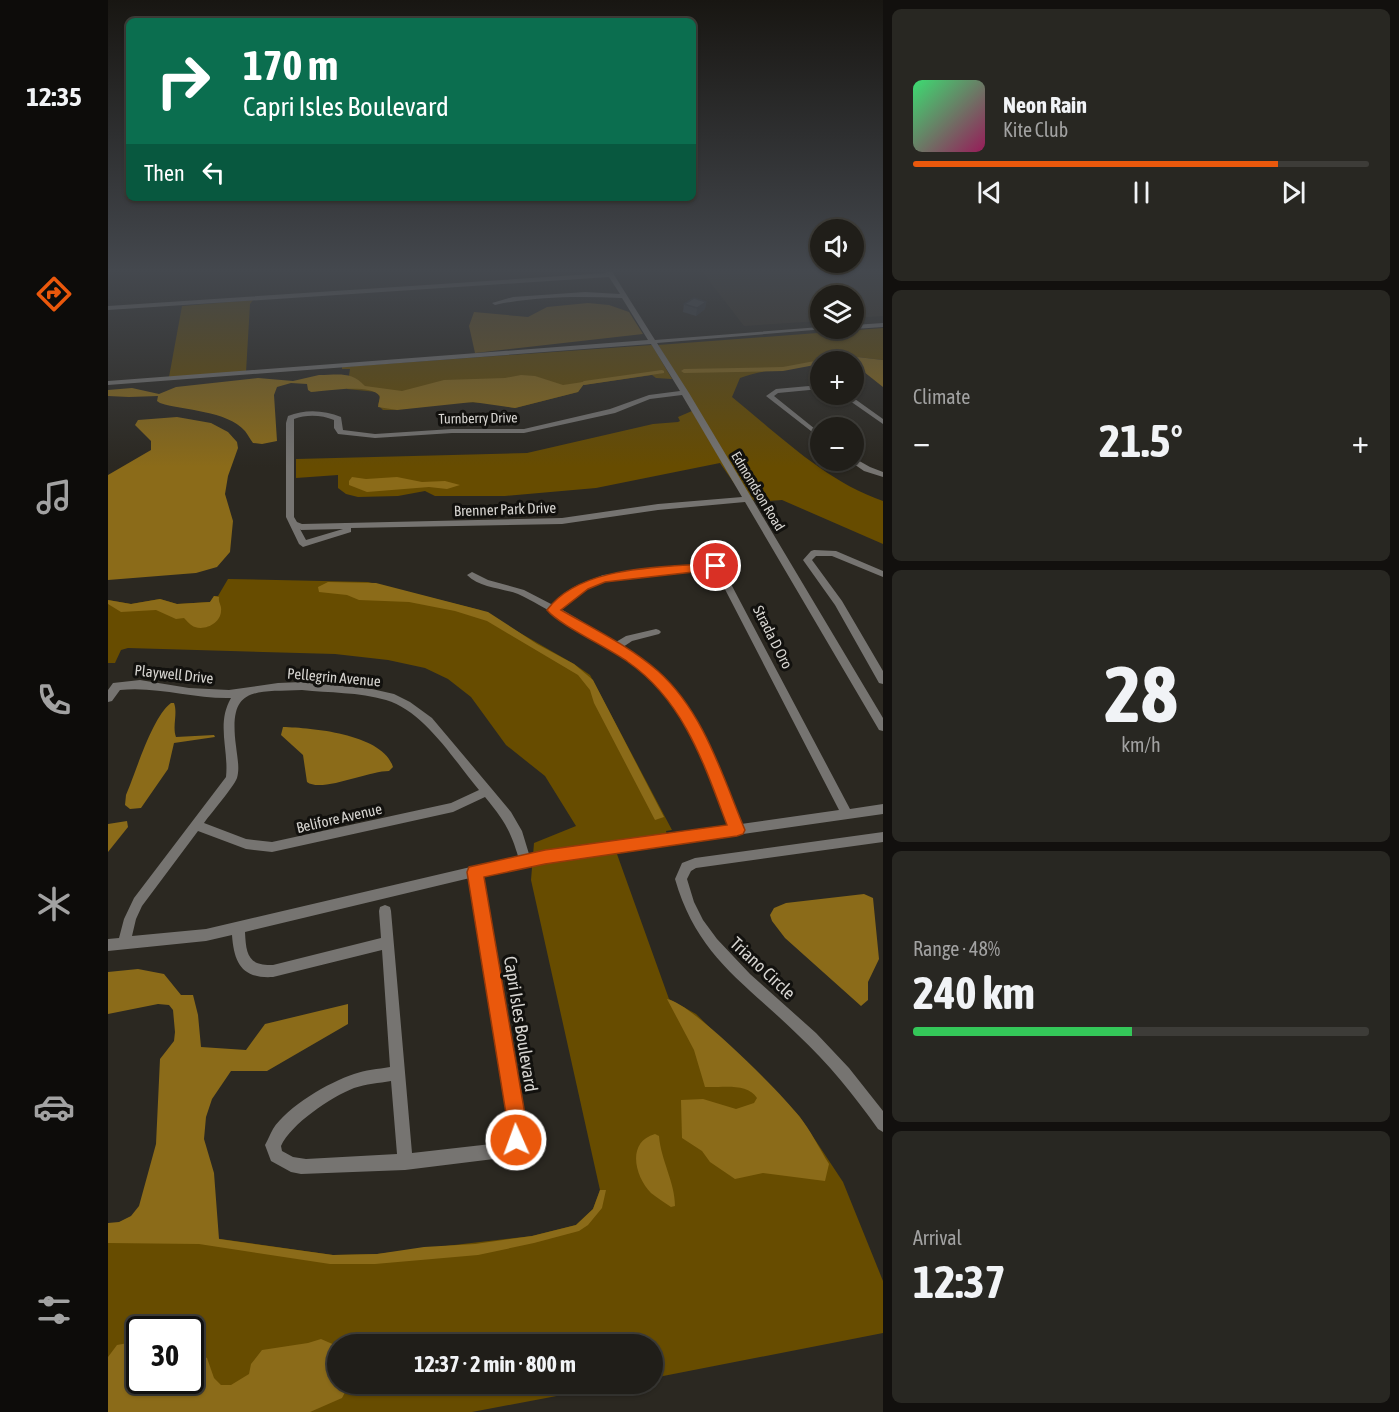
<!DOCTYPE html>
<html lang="en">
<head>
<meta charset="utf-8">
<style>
	:root { --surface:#201e19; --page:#282722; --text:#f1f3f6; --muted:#a2a2a2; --line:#3d3c38; --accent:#ea580c }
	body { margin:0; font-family:"Asap Condensed",sans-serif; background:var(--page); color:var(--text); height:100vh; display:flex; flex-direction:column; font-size:22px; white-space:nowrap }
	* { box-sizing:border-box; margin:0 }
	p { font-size:20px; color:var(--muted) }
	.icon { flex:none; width:33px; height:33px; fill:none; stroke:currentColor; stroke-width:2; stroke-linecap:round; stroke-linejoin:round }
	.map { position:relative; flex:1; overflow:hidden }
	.sheet { display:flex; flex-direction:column; gap:9px; padding:9px; background:#12100e; width:516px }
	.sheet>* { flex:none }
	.banner { position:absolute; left:18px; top:18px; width:570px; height:183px; border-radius:9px; box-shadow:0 2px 4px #0004,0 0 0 2px var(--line); background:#0b6e4f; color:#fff; overflow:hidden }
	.fabs { position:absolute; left:702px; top:219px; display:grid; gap:12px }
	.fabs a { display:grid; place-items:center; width:54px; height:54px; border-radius:50%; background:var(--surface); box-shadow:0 2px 4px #0004,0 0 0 2px var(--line); font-size:30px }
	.speed { position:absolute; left:18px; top:1316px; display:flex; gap:12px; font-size:30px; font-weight:700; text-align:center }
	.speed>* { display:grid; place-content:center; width:78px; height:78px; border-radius:50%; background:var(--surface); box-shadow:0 2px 4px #0004,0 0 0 2px var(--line); line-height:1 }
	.speed .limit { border:3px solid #111; border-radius:9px; background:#fff; color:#111 }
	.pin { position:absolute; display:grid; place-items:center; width:51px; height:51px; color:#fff; margin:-26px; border:3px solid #fff; border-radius:50%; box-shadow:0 2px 6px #0007 }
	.me { position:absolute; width:66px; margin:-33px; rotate:358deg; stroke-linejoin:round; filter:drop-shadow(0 0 4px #0008) }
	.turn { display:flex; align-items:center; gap:21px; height:126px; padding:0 18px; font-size:27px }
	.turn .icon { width:78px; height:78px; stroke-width:2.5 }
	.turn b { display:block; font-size:42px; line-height:51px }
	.then { display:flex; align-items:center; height:57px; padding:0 18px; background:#0003; gap:12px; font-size:22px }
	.big { font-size:45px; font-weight:700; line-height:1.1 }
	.sheet .tile { flex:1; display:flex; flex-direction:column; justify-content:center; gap:9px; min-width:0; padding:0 21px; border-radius:9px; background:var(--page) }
	.sheet .dial { align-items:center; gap:0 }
	.dial b { font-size:78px; line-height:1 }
	.song { display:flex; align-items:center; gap:18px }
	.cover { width:72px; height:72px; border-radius:9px; background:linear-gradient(135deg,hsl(140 70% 55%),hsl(330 70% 35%)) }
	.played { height:6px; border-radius:3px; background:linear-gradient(90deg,var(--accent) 80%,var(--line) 80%) }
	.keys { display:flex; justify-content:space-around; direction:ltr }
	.heat { display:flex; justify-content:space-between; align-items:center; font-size:33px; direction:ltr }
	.charge { height:9px; border-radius:4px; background:linear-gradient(90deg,#34c759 48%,var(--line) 0) }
	.trip { position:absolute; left:219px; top:1334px; width:336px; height:60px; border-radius:30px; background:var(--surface); box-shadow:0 2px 4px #0004,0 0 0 2px var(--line); font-weight:700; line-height:60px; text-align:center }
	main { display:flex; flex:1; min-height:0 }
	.tab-bar { display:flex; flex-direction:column; width:108px; justify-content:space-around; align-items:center; background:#0d0c0a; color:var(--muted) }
	.tab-bar .icon { width:42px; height:42px }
	.tab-bar .current { color:var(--accent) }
	.tab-bar b { font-size:27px; color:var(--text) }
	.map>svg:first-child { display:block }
	.built { fill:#373126 }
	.green { fill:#674c00; fill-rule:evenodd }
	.forest { fill:#6e551a }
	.water { fill:#8b6b19 }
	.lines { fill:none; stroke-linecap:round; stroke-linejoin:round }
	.canal { fill:#8b6b19; fill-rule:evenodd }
	.minor { fill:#767471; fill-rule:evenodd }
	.wall { fill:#3a3e43 }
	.shaded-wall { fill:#2f3237 }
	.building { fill:#43484e; stroke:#2f3237; stroke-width:1.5 }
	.route { fill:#ea580c; stroke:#983908; stroke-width:1.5 }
	.labels { text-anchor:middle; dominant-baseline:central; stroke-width:6; stroke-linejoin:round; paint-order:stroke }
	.far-street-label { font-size:14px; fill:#d7d5d1; stroke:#12110e }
	.street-label { font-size:15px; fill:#d7d5d1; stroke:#12110e }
	.near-street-label { font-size:18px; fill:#d7d5d1; stroke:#12110e }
</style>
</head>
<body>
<main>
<nav class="tab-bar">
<b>12:35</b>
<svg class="icon current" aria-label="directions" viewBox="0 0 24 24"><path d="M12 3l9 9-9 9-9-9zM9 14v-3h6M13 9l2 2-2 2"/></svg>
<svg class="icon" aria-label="music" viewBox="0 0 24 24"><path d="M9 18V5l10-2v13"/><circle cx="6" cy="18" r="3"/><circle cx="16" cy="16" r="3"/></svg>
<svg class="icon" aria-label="phone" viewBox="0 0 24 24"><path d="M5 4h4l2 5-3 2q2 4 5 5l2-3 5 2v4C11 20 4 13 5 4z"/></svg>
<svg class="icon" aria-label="climate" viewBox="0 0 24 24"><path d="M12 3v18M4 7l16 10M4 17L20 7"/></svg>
<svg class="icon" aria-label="car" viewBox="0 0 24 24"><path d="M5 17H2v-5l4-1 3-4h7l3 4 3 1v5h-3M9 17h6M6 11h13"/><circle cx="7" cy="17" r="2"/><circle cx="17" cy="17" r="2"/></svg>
<svg class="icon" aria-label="filters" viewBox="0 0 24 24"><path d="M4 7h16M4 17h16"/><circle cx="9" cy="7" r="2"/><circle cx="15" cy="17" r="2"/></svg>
</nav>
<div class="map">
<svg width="775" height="1412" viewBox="0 0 775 1412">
	<rect width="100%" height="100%" fill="#2b2821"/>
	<path class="built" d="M 593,270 L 774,270 L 775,316 L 746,318 L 746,296 L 712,296 L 712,321 L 636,326 Z"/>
	<path class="green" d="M 145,300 L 142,304 L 138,372 L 61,377 L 74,306 Z
		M 775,328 L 775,360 L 732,355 L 718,358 L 716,361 C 689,368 659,368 632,378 L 624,397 C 671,435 717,481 775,501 L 775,544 L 674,500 L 648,502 L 644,499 L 550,345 Z
		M 544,345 L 564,379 L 548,378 L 544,375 L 475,385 L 470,392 L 407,408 L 380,403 L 356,402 L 284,410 L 275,410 L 270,405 L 272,398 L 269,392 L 239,389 L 242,369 L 234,369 L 234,367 Z
		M 584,411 L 628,486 L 612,463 L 488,488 L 397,496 L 327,496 L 317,491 L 290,496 L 250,497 L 238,494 L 230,488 L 230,475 L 188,478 L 188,459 L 419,453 L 545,424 L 570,422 L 572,421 L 570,417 Z
		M 120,579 L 260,582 L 372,610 L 466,664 L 482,675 L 564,830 L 558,831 L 559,835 L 505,843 L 561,999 L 588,1014 L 677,1101 L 692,1117 L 735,1182 L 775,1281 L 775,1333 L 545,1378 L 544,1344 L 230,1344 L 230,1383 L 517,1383 L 364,1412 L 0,1412 L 0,1223 L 225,1255 L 269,1254 L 424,1236 L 468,1225 L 485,1209 L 492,1190 L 423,880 L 426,843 L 468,826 L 437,776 L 398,745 L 363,697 L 340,679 L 317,668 L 280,660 L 227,654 L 20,648 L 13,650 L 7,663 L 0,663 L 0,600 L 23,604 L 52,599 L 69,604 L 102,602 L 106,596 L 110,596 ZM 32,1329 L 82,1329 L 82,1380 L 32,1380 Z"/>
	<path class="forest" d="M 480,303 L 501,305 L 521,312 L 535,334 L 367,353 L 361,326 L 366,312 L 420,317 L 439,307 Z"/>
	<path class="water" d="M 732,355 L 775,360 L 775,387 L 746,364 L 746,362 L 716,361 L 718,358 Z
		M 211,375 C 231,375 243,371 257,386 L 294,391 L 336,380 L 397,378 L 413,375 L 427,376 L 455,385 L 475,382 L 476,384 L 470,392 L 407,408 L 365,402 L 289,410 L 270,407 L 272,396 C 262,383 218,391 203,392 L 200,390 L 199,384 L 183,383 L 169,387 L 166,395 L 169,441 L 154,444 L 145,443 C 142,439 140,435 137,431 C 118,410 77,411 52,403 L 49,401 L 50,396 L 21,397 L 0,396 L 0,390 L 24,388 L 51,394 L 68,387 L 150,378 L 185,381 Z
		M 69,417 L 103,423 L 120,432 L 129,442 L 130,448 L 120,476 L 117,494 L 125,521 L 122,552 L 109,567 L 88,573 L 0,580 L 0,475 L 43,450 L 43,441 L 27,425 L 30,420 Z
		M 244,477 L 258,479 L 289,477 L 314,482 L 337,481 L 352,485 L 339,489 L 321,487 L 259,492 L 241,485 L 241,481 Z
		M 220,582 L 268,583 L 380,612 L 429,644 L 466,664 L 485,680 L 556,817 L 547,820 L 486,703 L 482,690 L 470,675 L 379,621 L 347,611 L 301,602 L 251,600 L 239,595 L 211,592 L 210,587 Z
		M 106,596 L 111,597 C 110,603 114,605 113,611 C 113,622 98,631 87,627 C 83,626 79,621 76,618 L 68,619 L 48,610 L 13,612 L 0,604 L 0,600 L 23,604 L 52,599 L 69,604 L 102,602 Z
		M 63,703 L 66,703 C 70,714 64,726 68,737 L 106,735 L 107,737 L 66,743 L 60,769 L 33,808 L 22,809 L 17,805 L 18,795 C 28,772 44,717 63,703 Z
		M 175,727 C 205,728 275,734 285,767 L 281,771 C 260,771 213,793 199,782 L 195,755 L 173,735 Z
		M 19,821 L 20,827 L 0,852 L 0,824 Z
		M 756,894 L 765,898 L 771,959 L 760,982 L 760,1000 L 753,1006 L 677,938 L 664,921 L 662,915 L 666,908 L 678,903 Z
		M 30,969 L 56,974 L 73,995 L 85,995 L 90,1015 L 93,1047 L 138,1050 L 157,1024 L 240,1004 L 240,1024 L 159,1071 L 123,1071 L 104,1099 L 98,1117 L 96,1139 L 106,1173 L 111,1239 L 225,1255 L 269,1254 L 316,1247 L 367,1244 L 424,1236 L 468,1225 L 485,1209 L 492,1190 L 498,1190 L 494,1208 L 480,1225 L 471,1231 L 426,1243 L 370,1255 L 267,1264 L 222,1264 L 91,1244 L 0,1243 L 0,1223 L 11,1222 L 23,1216 L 31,1206 L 48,1144 L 52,1059 L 66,1041 L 67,1032 L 65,1010 L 61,1005 L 50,1004 L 0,1014 L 0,972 Z
		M 559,999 C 584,1003 673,1093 691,1116 C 703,1131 711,1148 721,1164 L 717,1181 L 655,1173 L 627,1179 L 602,1162 L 594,1151 L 574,1138 L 573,1100 L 595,1099 L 628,1109 L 646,1103 L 649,1098 C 639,1082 613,1088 597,1087 L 586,1050 Z
		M 547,1134 L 551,1136 C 553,1161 567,1182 567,1206 L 563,1207 C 556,1202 549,1198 543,1193 C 527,1177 518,1142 547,1134 Z
		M 213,1339 L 229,1346 L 230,1383 L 242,1383 L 234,1398 L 202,1412 L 0,1412 L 0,1357 L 9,1345 L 31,1341 L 32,1380 L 82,1380 L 83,1351 L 99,1358 L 106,1378 L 113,1385 L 123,1385 L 141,1374 L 143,1364 L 154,1350 L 200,1343 Z"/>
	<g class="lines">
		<path class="canal" d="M 712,360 L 715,362 L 712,362 L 712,364 L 675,371 L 576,373 L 573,371 L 576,369 L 675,367 Z
			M 554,370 L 556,371 L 556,373 L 476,385 L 473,383 L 476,381 Z"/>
		<path class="minor" d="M 497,270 L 503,270 L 547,340 L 712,327 L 712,328 L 730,328 L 549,343 L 581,393 L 775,718 L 775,731 L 771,730 L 637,502 L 550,510 L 454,524 L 243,528 L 243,532 L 198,546 L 195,547 L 191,544 L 178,517 L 178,423 L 180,416 C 197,409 216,410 233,417 L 235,430 L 267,434 L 344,429 L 416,429 L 502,409 L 541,395 L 572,391 L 543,344 L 0,385 L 0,381 L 540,340 L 514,298 C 472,296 428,296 387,305 L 384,303 L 405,297 L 477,292 L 512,294 L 501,277 L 0,310 L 0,306 L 499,273 ZM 574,395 L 634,497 L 550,504 L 454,518 L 194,524 L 189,522 L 186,517 L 186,419 C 199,414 214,415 226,420 L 226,428 L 230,434 L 267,438 L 344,433 L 416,433 L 507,413 L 542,399 ZM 192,529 L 193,530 L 235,529 L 198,540 Z
			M 775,323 L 775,327 L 746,329 L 744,328 L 746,325 Z
			M 712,385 L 712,389 L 670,393 L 666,396 L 712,433 L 712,438 L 658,396 L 668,389 Z
			M 732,394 L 740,394 L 775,419 L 775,424 Z
			M 746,458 L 762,467 L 775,472 L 775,477 L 756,471 L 743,462 L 742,460 L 746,460 Z
			M 706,550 L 728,551 L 775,571 L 775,577 L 724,556 L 708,556 L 704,560 L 734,601 L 775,671 L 775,684 L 771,683 L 727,605 L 695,560 L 703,551 Z
			M 602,563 L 613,565 L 614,567 L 742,809 L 775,804 L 775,814 L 417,865 L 374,876 L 418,1126 L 411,1148 L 394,1158 L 297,1170 L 193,1174 L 183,1172 L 163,1161 L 157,1145 C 160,1140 162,1134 165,1129 C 179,1107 221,1082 246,1074 C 257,1070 270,1069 282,1067 L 274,950 L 165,977 C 134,979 126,963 124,935 L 98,941 L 0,951 L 0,939 L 11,938 L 16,919 L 26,898 L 118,777 C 121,749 108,724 123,698 C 86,699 49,686 12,690 L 4,701 L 0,702 L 0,690 L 5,683 L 32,680 L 81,688 L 121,690 L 170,683 L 194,682 L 264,689 L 286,694 L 302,702 L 324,718 L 383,788 L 403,812 L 414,831 L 421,854 L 621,826 C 610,794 600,762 584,732 C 551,671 488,637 431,605 C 424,601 417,597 410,594 C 394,588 372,588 359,575 L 364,572 L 380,580 L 416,590 L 445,605 L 473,584 L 495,575 ZM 602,569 L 607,570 L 731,810 L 633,824 C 615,779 601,729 567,692 C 552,674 534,660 515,647 L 524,641 L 551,634 L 553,632 L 551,630 L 548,629 L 518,636 L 508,642 L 453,609 L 479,588 L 497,581 ZM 194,690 C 221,693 251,692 278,700 C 316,711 346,760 371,790 L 343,803 L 164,842 L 138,839 L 96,823 C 103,813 125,788 129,778 C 132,768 129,756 128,746 C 120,686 145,692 194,690 ZM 377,797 C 395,819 402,829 410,856 L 98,929 L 24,936 L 28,919 L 34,906 L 90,831 L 138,849 L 164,852 L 345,812 ZM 362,878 L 402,1126 L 400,1138 L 392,1143 L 304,1153 L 283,911 L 282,907 L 277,905 L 272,907 L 271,911 L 273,938 L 165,965 C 140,966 138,954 137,932 ZM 283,1081 L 289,1154 L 198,1159 L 185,1157 L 174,1151 L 173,1146 C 183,1124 223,1097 246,1088 C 258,1084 271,1083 283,1081 Z
			M 775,832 L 775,842 L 588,868 L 583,871 L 579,879 L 586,902 L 595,920 L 609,939 L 642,974 L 708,1033 L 741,1068 L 775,1111 L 775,1132 L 770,1129 C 746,1095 720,1063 690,1035 C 636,982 589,956 567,879 L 574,863 L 587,858 Z"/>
	</g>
	<path class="wall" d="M 598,302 L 597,309 L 588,316 L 575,312 L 576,304 Z"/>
	<path class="shaded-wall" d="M 598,302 L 597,309 L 588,316 L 589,308 Z"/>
	<path class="building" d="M 586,298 L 598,302 L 589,308 L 576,304 Z"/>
	<linearGradient id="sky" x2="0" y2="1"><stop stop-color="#181612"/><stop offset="0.58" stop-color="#44484e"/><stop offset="1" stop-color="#44484e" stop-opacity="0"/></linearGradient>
	<rect width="775" height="467" fill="url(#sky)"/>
	<path class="route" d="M 608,563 L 614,566 L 612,569 L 497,582 L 480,589 L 453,610 C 486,629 521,646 550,671 C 596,712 614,775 637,830 L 635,834 L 629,836 L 437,864 L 376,877 L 419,1126 L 415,1147 L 408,1150 L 401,1147 L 398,1140 L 400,1126 L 359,872 L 361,867 L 437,850 L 619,825 C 596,764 576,701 520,662 C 501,648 451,625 439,610 C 473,564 556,568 608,563 Z"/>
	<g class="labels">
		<g class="far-street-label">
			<text transform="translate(370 418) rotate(-1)">Turnberry Drive</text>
			<text transform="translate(650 491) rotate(59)">Edmondson Road</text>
		</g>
		<g class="street-label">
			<text transform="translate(397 509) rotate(-2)">Brenner Park Drive</text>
			<text transform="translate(665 637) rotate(63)">Strada D Oro</text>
			<text transform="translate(66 674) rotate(6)">Playwell Drive</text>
			<text transform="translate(226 677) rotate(5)">Pellegrin Avenue</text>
			<text transform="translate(231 818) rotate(-13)">Belifore Avenue</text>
		</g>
		<g class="near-street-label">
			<text transform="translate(655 968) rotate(43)">Triano Circle</text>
			<text transform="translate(413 1024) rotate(81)">Capri Isles Boulevard</text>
		</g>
	</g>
</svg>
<div class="fabs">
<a><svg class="icon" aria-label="sound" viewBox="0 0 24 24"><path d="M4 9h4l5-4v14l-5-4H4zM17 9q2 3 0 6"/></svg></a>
<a><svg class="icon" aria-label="layers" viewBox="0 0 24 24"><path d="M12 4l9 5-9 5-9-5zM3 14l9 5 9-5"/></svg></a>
<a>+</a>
<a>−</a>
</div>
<div class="speed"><div class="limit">30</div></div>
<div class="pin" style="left:608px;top:566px;background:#d93025"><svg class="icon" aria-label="arrive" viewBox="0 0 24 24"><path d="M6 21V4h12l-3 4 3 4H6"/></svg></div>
<svg class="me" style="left:408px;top:1140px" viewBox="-20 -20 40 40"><circle r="17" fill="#ea580c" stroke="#fff" stroke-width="3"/><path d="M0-11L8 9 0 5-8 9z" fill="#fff"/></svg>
<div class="trip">12:37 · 2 min · 800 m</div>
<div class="banner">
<div class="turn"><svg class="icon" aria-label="right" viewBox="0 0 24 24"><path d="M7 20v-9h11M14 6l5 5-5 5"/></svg><div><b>170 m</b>Capri Isles Boulevard</div></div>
<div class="then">Then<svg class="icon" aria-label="left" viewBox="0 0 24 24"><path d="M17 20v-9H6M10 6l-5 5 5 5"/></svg></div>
</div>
</div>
<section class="sheet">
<div class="tile">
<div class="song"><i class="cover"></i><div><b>Neon Rain</b><p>Kite Club</p></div></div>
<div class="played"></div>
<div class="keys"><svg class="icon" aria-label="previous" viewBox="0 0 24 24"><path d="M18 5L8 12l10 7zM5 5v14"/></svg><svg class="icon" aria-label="pause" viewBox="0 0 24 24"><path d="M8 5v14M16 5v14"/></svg><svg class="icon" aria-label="next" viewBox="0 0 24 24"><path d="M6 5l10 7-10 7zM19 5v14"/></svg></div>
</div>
<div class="tile"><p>Climate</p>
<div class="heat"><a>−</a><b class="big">21.5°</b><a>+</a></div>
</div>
<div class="tile dial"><b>28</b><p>km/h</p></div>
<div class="tile"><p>Range · 48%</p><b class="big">240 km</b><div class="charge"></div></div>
<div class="tile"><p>Arrival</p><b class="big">12:37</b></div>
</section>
</main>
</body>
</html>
